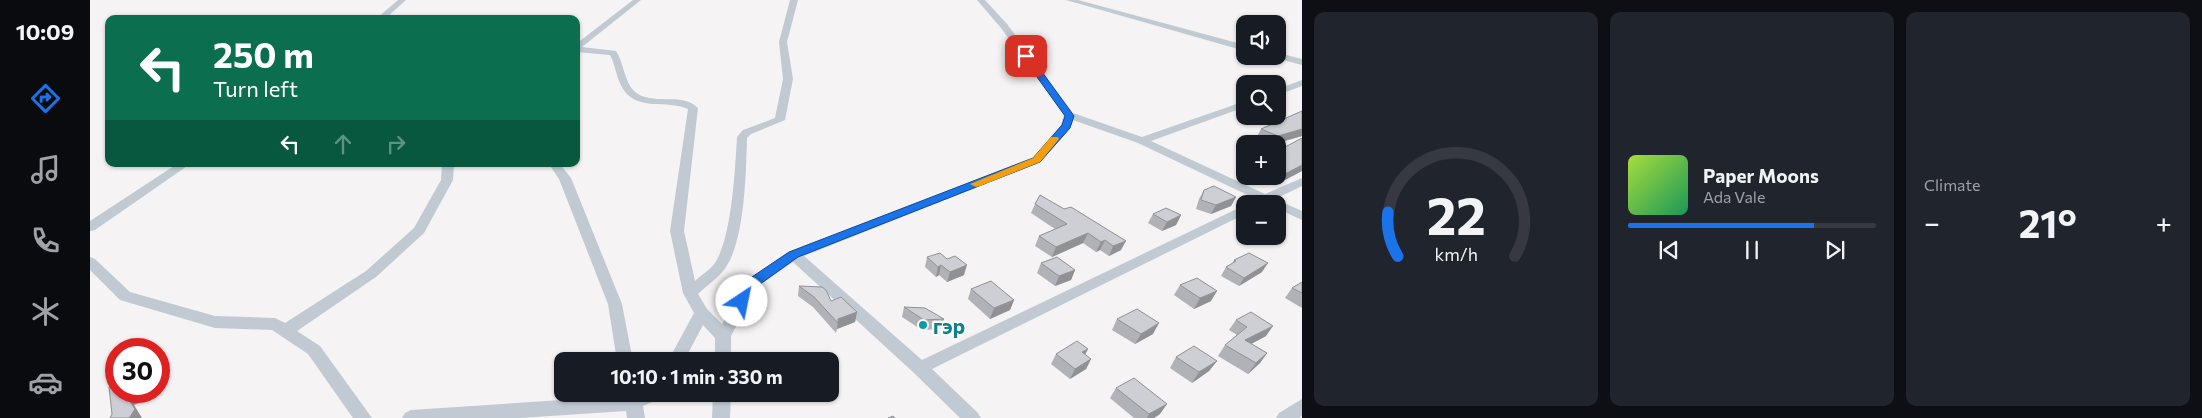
<!DOCTYPE html>
<html lang="en">
<head>
<meta charset="utf-8">
<style>
	:root { --surface:#171b24; --page:#20242c; --text:#f1f3f6; --muted:#9ea1a6; --line:#363941; --accent:#1a73e8 }
	body { margin:0; font-family:Commissioner,sans-serif; background:var(--page); color:var(--text); height:100vh; display:flex; flex-direction:column; font-size:19px; white-space:nowrap }
	* { box-sizing:border-box; margin:0 }
	p { font-size:16px; color:var(--muted) }
	.icon { flex:none; width:28px; height:28px; fill:none; stroke:currentColor; stroke-width:2; stroke-linecap:round; stroke-linejoin:round }
	.map { position:relative; flex:1; overflow:hidden }
	.details { display:flex; flex-direction:column; gap:12px; padding:12px; background:#0d0f14; width:900px }
	.details>* { flex:none }
	.top-card { position:absolute; left:15px; top:15px; width:475px; height:152px; border-radius:10px; box-shadow:0 1px 4px #0004; background:#0b6e4f; color:#fff; overflow:hidden }
	.controls { position:absolute; left:1146px; top:15px; display:grid; gap:10px }
	.controls a { display:grid; place-items:center; width:50px; height:50px; border-radius:10px; background:var(--surface); box-shadow:0 1px 4px #0004; font-size:25px }
	.speed { position:absolute; left:15px; top:338px; display:flex; gap:10px; font-size:25px; font-weight:700; text-align:center }
	.speed>* { display:grid; place-content:center; width:65px; height:65px; border-radius:50%; background:var(--surface); box-shadow:0 1px 4px #0004; line-height:1 }
	.speed .limit { border:8px solid #d22; background:#fff; color:#111 }
	.pin { position:absolute; display:grid; place-items:center; width:42px; height:42px; color:#fff; margin:-21px; border-radius:10px; box-shadow:0 2px 8px #0006 }
	.me { position:absolute; width:55px; margin:-28px; rotate:34deg; stroke-linejoin:round; filter:drop-shadow(0 0 4px #0008) }
	.turn { display:flex; align-items:center; gap:18px; height:105px; padding:0 25px; font-size:22px }
	.turn .icon { width:65px; height:65px; stroke-width:2.5 }
	.turn b { display:block; font-size:35px; line-height:42px }
	.lanes { display:flex; align-items:center; height:48px; padding:0 25px; background:#0003; justify-content:center; gap:25px; direction:ltr }
	.lanes .off { opacity:.35 }
	.big { font-size:38px; font-weight:700; line-height:1.1 }
	.details .card { flex:1; display:flex; flex-direction:column; justify-content:center; gap:8px; min-width:0; padding:0 18px; border-radius:10px; background:var(--page) }
	.details .dial { align-items:center; gap:0 }
	.dial svg { height:130px; overflow:visible; fill:none; stroke:var(--line); stroke-width:7; stroke-linecap:round; text-anchor:middle }
	.dial text { fill:var(--text); stroke:none }
	.song { display:flex; align-items:center; gap:15px }
	.cover { width:60px; height:60px; border-radius:8px; background:linear-gradient(135deg,hsl(80 70% 55%),hsl(150 70% 35%)) }
	.played { height:5px; border-radius:2px; background:linear-gradient(90deg,var(--accent) 75%,var(--line) 75%) }
	.keys { display:flex; justify-content:space-around; direction:ltr }
	.heat { display:flex; justify-content:space-between; align-items:center; font-size:28px; direction:ltr }
	.details .tiles { flex:1; display:grid; gap:12px; grid-template-columns:repeat(3,1fr) }
	.trip { position:absolute; left:464px; top:352px; width:285px; height:50px; border-radius:10px; background:var(--surface); box-shadow:0 1px 4px #0004; font-weight:700; line-height:50px; text-align:center }
	main { display:flex; flex:1; min-height:0 }
	.tab-bar { display:flex; flex-direction:column; width:90px; justify-content:space-around; align-items:center; background:#090b0e; color:var(--muted) }
	.tab-bar .icon { width:35px; height:35px }
	.tab-bar .current { color:var(--accent) }
	.tab-bar b { font-size:22px; color:var(--text) }
	.map>svg:first-child { display:block }
	.lines { fill:none; stroke-linecap:round; stroke-linejoin:round }
	.street { fill:#c1cad2; fill-rule:evenodd }
	.wall { fill:#b0b2b7 }
	.shaded-wall { fill:#909195 }
	.building { fill:#cdcfd5; stroke:#909195 }
	.route { fill:#1a73e8; stroke:#114b97 }
	.slow { fill:#f59e0b }
	.culture-dot { fill:#0f9aa8; stroke:#fff; stroke-width:2 }
	.labels { text-anchor:middle; dominant-baseline:central; stroke-width:4.5; stroke-linejoin:round; paint-order:stroke }
	.near-culture-label { font-size:21px; font-weight:bold; fill:#0d838f; stroke:#fff; text-anchor:start }
</style>
</head>
<body>
<main>
<nav class="tab-bar">
<b>10:09</b>
<svg class="icon current" aria-label="directions" viewBox="0 0 24 24"><path d="M12 3l9 9-9 9-9-9zM9 14v-3h6M13 9l2 2-2 2"/></svg>
<svg class="icon" aria-label="music" viewBox="0 0 24 24"><path d="M9 18V5l10-2v13"/><circle cx="6" cy="18" r="3"/><circle cx="16" cy="16" r="3"/></svg>
<svg class="icon" aria-label="phone" viewBox="0 0 24 24"><path d="M5 4h4l2 5-3 2q2 4 5 5l2-3 5 2v4C11 20 4 13 5 4z"/></svg>
<svg class="icon" aria-label="climate" viewBox="0 0 24 24"><path d="M12 3v18M4 7l16 10M4 17L20 7"/></svg>
<svg class="icon" aria-label="car" viewBox="0 0 24 24"><path d="M5 17H2v-5l4-1 3-4h7l3 4 3 1v5h-3M9 17h6M6 11h13"/><circle cx="7" cy="17" r="2"/><circle cx="17" cy="17" r="2"/></svg>
</nav>
<div class="map">
<svg width="1212" height="418" viewBox="0 0 1212 418">
	<rect width="100%" height="100%" fill="#f5f3f3"/>
	<g class="lines">
		<path class="street" d="M 308,0 L 316,0 L 295,19 L 286,19 Z
			M 543,0 L 551,0 L 492,47 L 526,51 C 534,63 534,81 544,91 C 562,107 591,91 608,108 L 594,231 L 605,281 C 611,275 620,270 625,263 C 642,237 645,169 647,137 L 653,130 L 685,118 L 693,79 L 689,42 L 700,0 L 708,0 L 697,42 L 703,79 L 695,120 L 661,134 L 657,138 C 656,172 655,239 636,267 C 629,278 617,285 608,294 L 617,309 L 632,324 L 656,281 L 699,252 L 943,158 L 971,125 L 974,115 L 911,28 L 887,0 L 895,0 L 917,24 L 983,113 L 1052,137 L 1155,101 L 1155,107 L 1061,141 L 1175,194 L 1212,178 L 1212,186 L 1185,199 L 1212,211 L 1212,220 L 1188,209 L 1188,204 L 1167,204 L 1166,199 L 1048,143 L 983,120 L 980,128 L 951,162 L 714,256 L 832,360 L 1155,205 L 1155,214 L 842,369 L 888,413 L 891,418 L 870,418 L 824,373 L 703,262 L 667,287 L 641,336 L 641,361 L 625,361 L 625,338 L 613,325 L 594,361 L 578,361 L 604,313 L 593,293 L 580,231 L 598,109 C 576,99 548,112 533,89 C 526,78 526,66 520,55 L 486,52 L 486,44 Z
			M 976,0 L 988,0 L 1155,45 L 1155,51 Z
			M 1188,53 L 1212,59 L 1212,65 L 1185,58 L 1184,56 L 1188,56 Z
			M 1212,80 L 1212,86 L 1188,95 L 1188,89 Z
			M 87,164 L 100,164 L 5,230 L 0,231 L 0,221 Z
			M 352,164 L 364,164 L 363,180 L 334,233 L 286,277 L 207,331 L 230,346 L 282,418 L 263,418 L 218,354 L 182,330 L 125,328 L 30,300 L 0,270 L 0,257 L 5,259 L 40,292 L 125,316 L 185,318 L 195,323 L 276,271 L 324,228 L 351,180 Z
			M 459,164 L 470,164 L 481,178 L 532,304 L 543,361 L 527,361 L 518,304 L 469,179 Z
			M 533,394 L 572,394 L 569,399 L 553,406 L 555,418 L 537,418 L 536,411 L 430,418 L 312,418 L 315,413 L 321,410 L 534,396 Z
			M 623,394 L 641,394 L 640,418 L 622,418 Z
			M 1212,399 L 1212,416 L 1209,418 L 1186,418 L 1189,413 Z"/>
	</g>
	<path class="wall" d="M 1212,111 L 1212,136 L 1185,144 L 1181,144 L 1166,138 L 1171,129 Z
		M 1188,154 L 1212,171 L 1191,182 L 1182,180 L 1174,176 L 1188,176 Z
		M 1114,190 L 1146,197 L 1141,206 L 1121,214 L 1106,209 L 1109,199 Z
		M 950,195 L 1031,250 L 1019,256 L 1010,250 L 1006,252 L 993,243 L 962,257 L 945,246 L 949,236 L 965,229 L 941,213 L 945,204 Z
		M 1063,214 L 1091,215 L 1086,225 L 1072,231 L 1058,223 Z
		M 837,257 L 874,275 L 857,282 L 849,275 L 846,277 L 835,267 Z
		M 1144,260 L 1172,272 L 1149,286 L 1131,276 L 1136,267 L 1142,264 Z
		M 951,263 L 985,270 L 981,280 L 965,286 L 947,273 Z
		M 1212,282 L 1212,308 L 1195,298 L 1202,288 Z
		M 1090,285 L 1121,301 L 1104,309 L 1084,295 Z
		M 709,286 L 741,301 L 767,312 L 765,322 L 747,329 L 746,333 L 723,307 L 708,296 Z
		M 881,289 L 924,300 L 920,310 L 900,319 L 878,299 Z
		M 814,307 L 854,319 L 850,329 L 832,330 L 812,317 Z
		M 1027,319 L 1063,334 L 1045,344 L 1022,330 Z
		M 1146,320 L 1176,336 L 1161,344 L 1177,353 L 1170,363 L 1158,374 L 1128,356 L 1135,345 L 1147,335 L 1139,330 Z
		M 966,354 L 1001,359 L 996,369 L 980,379 L 961,364 Z
		M 1086,357 L 1127,361 L 1119,371 L 1102,383 L 1080,368 Z
		M 1026,388 L 1070,414 L 1064,418 L 1044,418 L 1020,398 Z"/>
	<path class="shaded-wall" d="M 1212,129 L 1212,136 L 1183,144 L 1188,136 Z
		M 1212,165 L 1212,171 L 1191,182 L 1197,173 Z
		M 1146,197 L 1141,206 L 1121,214 L 1126,205 Z
		M 1091,215 L 1086,225 L 1072,231 L 1077,222 Z
		M 998,233 L 993,243 L 962,257 L 966,247 Z
		M 1015,240 L 1010,250 L 1006,252 L 1011,242 Z
		M 1036,241 L 1031,250 L 1019,256 L 1023,246 Z
		M 1178,263 L 1172,272 L 1149,286 L 1154,278 Z
		M 851,265 L 849,275 L 846,277 L 848,267 Z
		M 877,265 L 874,275 L 857,282 L 860,272 Z
		M 985,270 L 981,280 L 965,286 L 969,276 Z
		M 1127,291 L 1121,301 L 1104,309 L 1110,298 Z
		M 924,300 L 920,310 L 900,319 L 904,308 Z
		M 767,312 L 765,322 L 747,329 L 748,319 Z
		M 1069,323 L 1063,334 L 1045,344 L 1051,334 Z
		M 1183,326 L 1176,336 L 1148,351 L 1155,340 Z
		M 998,349 L 993,359 L 992,352 Z
		M 1177,353 L 1170,363 L 1158,374 L 1166,363 Z
		M 1001,359 L 996,369 L 980,379 L 985,369 Z
		M 1127,361 L 1119,371 L 1102,383 L 1109,372 Z
		M 44,391 L 59,391 L 60,398 L 44,405 L 52,418 L 38,418 L 36,395 Z
		M 1077,404 L 1070,414 L 1064,418 L 1057,418 L 1059,414 Z"/>
	<path class="building" d="M 1212,111 L 1212,129 L 1188,136 L 1171,129 Z
		M 1212,138 L 1212,165 L 1197,173 L 1188,171 L 1188,154 L 1197,146 Z
		M 1124,186 L 1146,197 L 1126,205 L 1111,200 L 1114,190 Z
		M 950,195 L 974,209 L 981,207 L 1036,241 L 1023,246 L 1015,240 L 1011,242 L 998,233 L 966,247 L 949,236 L 977,224 L 945,204 Z
		M 1076,208 L 1091,215 L 1077,222 L 1063,214 Z
		M 850,253 L 857,259 L 865,256 L 877,265 L 860,272 L 851,265 L 848,267 L 837,257 Z
		M 1159,253 L 1178,263 L 1154,278 L 1136,267 L 1146,261 L 1144,260 Z
		M 967,257 L 985,270 L 969,276 L 951,263 Z
		M 1107,278 L 1127,291 L 1110,298 L 1090,285 Z
		M 901,281 L 924,300 L 904,308 L 881,289 Z
		M 1212,282 L 1212,293 L 1202,288 Z
		M 709,286 L 732,287 L 736,290 L 741,301 L 751,297 L 767,312 L 748,319 L 748,323 L 724,297 Z
		M 814,307 L 835,308 L 854,319 L 834,320 Z
		M 1047,309 L 1069,323 L 1051,334 L 1027,319 Z
		M 1161,312 L 1183,326 L 1155,340 L 1177,353 L 1166,363 L 1135,345 L 1157,327 L 1146,320 Z
		M 987,341 L 998,349 L 992,352 L 1001,359 L 985,369 L 966,354 Z
		M 1104,346 L 1127,361 L 1109,372 L 1086,357 Z
		M 1044,378 L 1077,404 L 1059,414 L 1026,388 Z
		M 26,383 L 26,391 L 44,391 L 36,395 L 45,409 L 40,417 L 38,418 L 20,418 L 22,414 L 19,387 Z
		M 803,416 L 805,418 L 798,418 Z"/>
	<path class="route" d="M 933,54 L 939,54 L 984,116 L 980,128 L 950,162 L 708,257 L 666,287 L 657,305 L 647,305 L 645,301 L 656,281 L 699,252 L 943,158 L 972,125 L 975,116 L 932,56 Z"/>
	<path class="slow" d="M 961,137 L 968,137 L 969,139 L 950,162 L 890,186 L 886,187 L 880,184 L 943,158 Z"/>
	<circle class="culture-dot" cx="833" cy="325" r="5"/>
	<g class="labels">
		<g class="near-culture-label">
			<text x="843" y="325">гэр</text>
		</g>
	</g>
</svg>
<div class="controls">
<a><svg class="icon" aria-label="sound" viewBox="0 0 24 24"><path d="M4 9h4l5-4v14l-5-4H4zM17 9q2 3 0 6"/></svg></a>
<a><svg class="icon" aria-label="search" viewBox="0 0 24 24"><circle cx="10" cy="10" r="6"/><path d="M15 15l6 6"/></svg></a>
<a>+</a>
<a>−</a>
</div>
<div class="speed"><div class="limit">30</div></div>
<div class="pin" style="left:936px;top:56px;background:#d93025"><svg class="icon" aria-label="arrive" viewBox="0 0 24 24"><path d="M6 21V4h12l-3 4 3 4H6"/></svg></div>
<svg class="me" style="left:652px;top:301px" viewBox="-20 -20 40 40"><circle r="19" fill="#fff"/><path d="M0-13L10 11 0 6-10 11z" fill="#1a73e8"/></svg>
<div class="trip">10:10 · 1 min · 330 m</div>
<div class="top-card">
<div class="turn"><svg class="icon" aria-label="left" viewBox="0 0 24 24"><path d="M17 20v-9H6M10 6l-5 5 5 5"/></svg><div><b>250 m</b>Turn left</div></div>
<div class="lanes"><svg class="icon" aria-label="left" viewBox="0 0 24 24"><path d="M17 20v-9H6M10 6l-5 5 5 5"/></svg><svg class="icon off" aria-label="ahead" viewBox="0 0 24 24"><path d="M12 20V5M6 11l6-6 6 6"/></svg><svg class="icon off" aria-label="right" viewBox="0 0 24 24"><path d="M7 20v-9h11M14 6l5 5-5 5"/></svg></div>
</div>
</div>
<section class="details">
<div class="tiles">
<div class="card dial"><svg viewBox="0 0 100 80">
<path d="M14 69A42 42 0 1 1 86 69"/>
<path d="M14 69A42 42 0 0 1 8 42" stroke="#1a73e8"/>
<text x="50" y="56" font-size="32" font-weight="700">22</text>
<text x="50" y="72" font-size="11">km/h</text>
</svg></div>
<div class="card">
<div class="song"><i class="cover"></i><div><b>Paper Moons</b><p>Ada Vale</p></div></div>
<div class="played"></div>
<div class="keys"><svg class="icon" aria-label="previous" viewBox="0 0 24 24"><path d="M18 5L8 12l10 7zM5 5v14"/></svg><svg class="icon" aria-label="pause" viewBox="0 0 24 24"><path d="M8 5v14M16 5v14"/></svg><svg class="icon" aria-label="next" viewBox="0 0 24 24"><path d="M6 5l10 7-10 7zM19 5v14"/></svg></div>
</div>
<div class="card"><p>Climate</p>
<div class="heat"><a>−</a><b class="big">21°</b><a>+</a></div>
</div>
</div>
</section>
</main>
</body>
</html>
